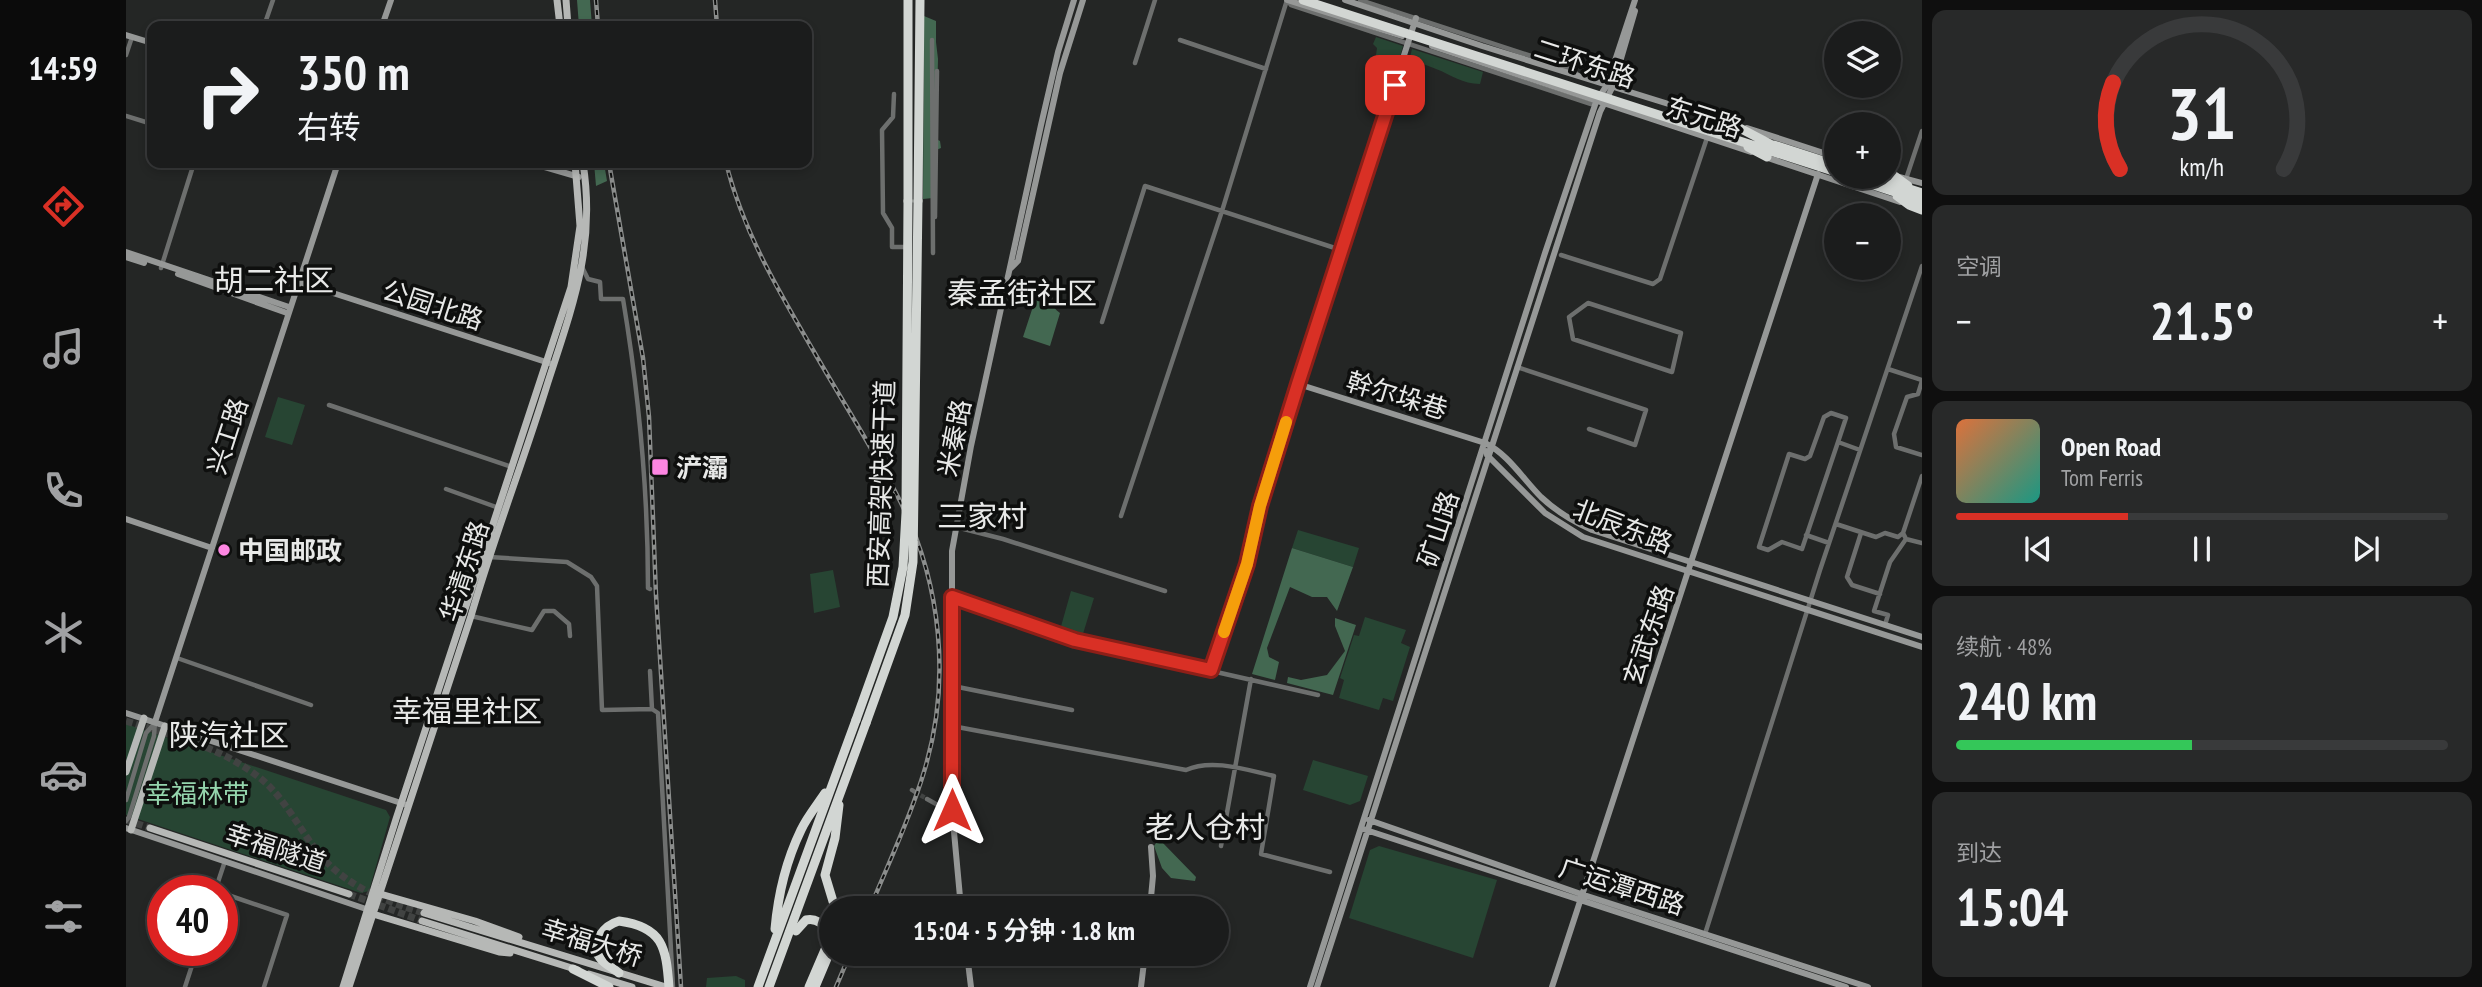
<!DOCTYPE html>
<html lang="zh">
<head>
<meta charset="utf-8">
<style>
	:root { --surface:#1b1c1c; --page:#282929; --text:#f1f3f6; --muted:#a0a1a3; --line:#393a3b; --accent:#d93025 }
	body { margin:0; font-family:"PT Sans Narrow","Noto Sans SC",sans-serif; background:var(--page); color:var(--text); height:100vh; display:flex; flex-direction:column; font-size:26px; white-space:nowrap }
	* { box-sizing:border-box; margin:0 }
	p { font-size:23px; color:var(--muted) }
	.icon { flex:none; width:38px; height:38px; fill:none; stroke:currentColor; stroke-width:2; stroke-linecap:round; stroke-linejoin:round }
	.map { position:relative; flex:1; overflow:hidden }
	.sheet { display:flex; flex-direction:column; gap:10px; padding:10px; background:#0f0f0f; width:560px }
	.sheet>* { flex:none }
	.hud { position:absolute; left:21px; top:21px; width:665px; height:147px; border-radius:14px; box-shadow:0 4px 10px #0003,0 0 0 2px var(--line); background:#1b1c1c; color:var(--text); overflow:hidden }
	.buttons { position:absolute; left:1698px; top:21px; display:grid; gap:14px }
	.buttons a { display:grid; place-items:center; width:77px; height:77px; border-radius:50%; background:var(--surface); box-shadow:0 4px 10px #0003,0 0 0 2px var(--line); font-size:35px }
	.speed { position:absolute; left:21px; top:875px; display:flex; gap:14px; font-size:35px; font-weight:700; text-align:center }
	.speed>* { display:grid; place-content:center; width:91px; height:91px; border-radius:50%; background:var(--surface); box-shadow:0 4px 10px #0003,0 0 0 2px var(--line); line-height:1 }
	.speed .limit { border:10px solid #d22; background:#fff; color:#111 }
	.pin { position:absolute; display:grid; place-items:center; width:60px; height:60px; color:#fff; margin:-30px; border-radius:14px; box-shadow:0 4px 10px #0006 }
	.me { position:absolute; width:77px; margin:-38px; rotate:0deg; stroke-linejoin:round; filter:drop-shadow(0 0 5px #0008) }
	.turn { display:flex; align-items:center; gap:24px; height:147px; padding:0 35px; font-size:32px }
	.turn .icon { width:91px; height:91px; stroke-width:2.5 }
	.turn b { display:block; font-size:49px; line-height:60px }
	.big { font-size:52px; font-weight:600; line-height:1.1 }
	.sheet .card { flex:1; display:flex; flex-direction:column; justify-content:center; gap:10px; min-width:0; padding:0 24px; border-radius:14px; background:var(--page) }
	.sheet .dial { align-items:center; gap:0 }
	.dial svg { height:182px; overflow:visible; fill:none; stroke:var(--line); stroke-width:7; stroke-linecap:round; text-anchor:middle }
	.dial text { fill:var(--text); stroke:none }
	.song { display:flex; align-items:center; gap:21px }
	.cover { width:84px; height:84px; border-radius:10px; background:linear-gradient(135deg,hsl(20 70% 55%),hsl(170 70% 35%)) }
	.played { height:7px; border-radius:4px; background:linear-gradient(90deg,var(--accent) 35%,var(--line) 35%) }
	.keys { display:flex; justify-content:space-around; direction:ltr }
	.heat { display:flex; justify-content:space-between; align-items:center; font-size:38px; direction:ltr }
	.charge { height:10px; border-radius:5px; background:linear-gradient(90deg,#34c759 48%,var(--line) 0) }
	.trip { position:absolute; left:693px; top:896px; width:410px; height:70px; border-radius:35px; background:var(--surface); box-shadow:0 4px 10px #0003,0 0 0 2px var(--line); font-weight:600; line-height:70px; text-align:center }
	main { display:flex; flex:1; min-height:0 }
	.tabs { display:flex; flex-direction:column; width:126px; justify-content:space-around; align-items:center; background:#0b0b0b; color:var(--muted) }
	.tabs .icon { width:49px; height:49px }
	.tabs .selected { color:var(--accent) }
	.tabs b { font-size:32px; color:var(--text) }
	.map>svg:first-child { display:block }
	.green { fill:#274533 }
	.forest { fill:#436851 }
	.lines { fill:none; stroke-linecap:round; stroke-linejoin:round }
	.street-tunnel { stroke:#414342; stroke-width:4.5; stroke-dasharray:4.5 2; stroke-linecap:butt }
	.primary-tunnel { stroke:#414342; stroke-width:7; stroke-dasharray:7 3.5; stroke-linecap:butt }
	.street { stroke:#6d6f6e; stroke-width:4.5 }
	.secondary { stroke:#969897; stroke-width:6 }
	.primary { stroke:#b6b8b6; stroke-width:7 }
	.highway { stroke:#d2d6d3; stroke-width:9 }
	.rail-casing { stroke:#8b8d8c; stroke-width:4.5 }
	.rail { stroke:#0e0f0e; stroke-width:2; stroke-dasharray:5; stroke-linecap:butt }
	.highway-bridge { stroke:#d2d6d3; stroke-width:9 }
	.route-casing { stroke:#8d1f18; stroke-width:18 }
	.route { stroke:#d93025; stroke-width:12 }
	.slow { stroke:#f59e0b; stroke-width:12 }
	.poi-dot { fill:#fd86e2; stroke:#0e0f0e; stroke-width:2.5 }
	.labels { text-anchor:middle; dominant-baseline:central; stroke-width:7; stroke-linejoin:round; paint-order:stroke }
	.street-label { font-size:26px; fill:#e8e9e8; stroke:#0e0f0e }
	.poi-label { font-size:26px; font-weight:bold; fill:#e8e9e8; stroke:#0e0f0e; text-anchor:start }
	.park-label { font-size:26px; fill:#95d5ad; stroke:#0e0f0e }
	.quarter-label { font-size:30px; fill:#e8e9e8; stroke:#0e0f0e }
</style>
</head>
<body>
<main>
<nav class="tabs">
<b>14:59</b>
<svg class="icon selected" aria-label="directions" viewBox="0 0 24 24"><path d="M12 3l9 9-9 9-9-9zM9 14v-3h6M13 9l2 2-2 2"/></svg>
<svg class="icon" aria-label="music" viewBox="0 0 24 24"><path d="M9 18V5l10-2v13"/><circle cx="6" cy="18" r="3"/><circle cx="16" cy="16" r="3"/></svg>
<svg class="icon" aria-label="phone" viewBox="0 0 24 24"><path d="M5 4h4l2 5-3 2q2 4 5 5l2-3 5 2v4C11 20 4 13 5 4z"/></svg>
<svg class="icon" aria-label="climate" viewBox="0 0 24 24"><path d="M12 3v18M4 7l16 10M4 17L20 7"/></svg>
<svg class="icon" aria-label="car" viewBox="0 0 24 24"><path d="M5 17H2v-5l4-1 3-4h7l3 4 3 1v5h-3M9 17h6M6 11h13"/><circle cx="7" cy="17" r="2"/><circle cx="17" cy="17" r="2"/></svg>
<svg class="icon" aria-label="filters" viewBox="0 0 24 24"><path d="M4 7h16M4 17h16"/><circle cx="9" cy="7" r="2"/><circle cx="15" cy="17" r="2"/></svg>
</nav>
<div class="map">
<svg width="1796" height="987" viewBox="0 0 1796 987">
	<rect width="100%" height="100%" fill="#242625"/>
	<path class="green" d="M 1250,37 L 1277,46 L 1272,63 L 1264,60 L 1249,62 L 1251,48 L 1247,44 Z
		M 1286,49 L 1357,72 L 1354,84 C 1336,84 1326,75 1310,69 C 1300,65 1293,63 1284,57 Z
		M 152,397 L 179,405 L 166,445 L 139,437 Z
		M 1172,530 L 1233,548 L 1227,567 L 1166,548 Z
		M 707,570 L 714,607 L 688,613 L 684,574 Z
		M 945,591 L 968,598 L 956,637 L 934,630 Z
		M 1239,617 L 1280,630 L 1275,643 L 1284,647 L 1267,701 L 1257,698 L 1253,710 L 1213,698 L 1218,680 L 1214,678 L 1228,635 L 1233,636 Z
		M 0,724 L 260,810 L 264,817 L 243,891 L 235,893 L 0,815 Z
		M 1187,760 L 1242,776 L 1234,801 L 1224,805 L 1177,790 Z
		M 1253,846 L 1371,880 L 1347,958 L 1223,918 L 1244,850 Z
		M 610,976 L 619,980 L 619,987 L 580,987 L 581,978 Z"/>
	<path class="forest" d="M 451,0 L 464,0 L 466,26 L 453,26 Z
		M 798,16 L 810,21 L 810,42 L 812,59 L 810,139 L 814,141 L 815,148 L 805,152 L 807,198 L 797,199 Z
		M 468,163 L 478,163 L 481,181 L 470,186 Z
		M 915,282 L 921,287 C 922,297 925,307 934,313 L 924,346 L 897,337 Z
		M 1166,548 L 1227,567 L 1211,611 L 1201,597 L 1186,597 L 1164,587 L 1141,648 L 1143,657 L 1153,662 L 1149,680 L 1126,674 Z
		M 1209,618 L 1230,625 L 1207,695 L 1161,683 L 1162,677 L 1175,680 L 1201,675 L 1219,651 L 1209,626 Z
		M 1032,840 L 1035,841 L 1070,877 L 1069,881 L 1045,878 L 1036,868 L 1028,846 Z"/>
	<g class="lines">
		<path class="street-tunnel" d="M 789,792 L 801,799"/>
		<path class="primary-tunnel" d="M 0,721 C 48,736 102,749 141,784 C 163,805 176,834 196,857 C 222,887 261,902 298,913
			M 0,820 L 24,828
			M 223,894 L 296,921"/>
		<path class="street" d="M 1234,0 L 1445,69 L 1452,75
			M 138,26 L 147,0
			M 806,40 L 807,253
			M 1054,40 L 1140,69
			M 0,55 L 6,37
			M 1009,63 L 1029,0
			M 768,94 L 767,117 L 756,130 L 757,213 L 766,228 L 766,247 L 780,247
			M 0,116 L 26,124
			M 1780,179 L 1796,131
			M 809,217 L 811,71
			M 1435,255 L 1527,284 L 1534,279 L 1581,138
			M 456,267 L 462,279 L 474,282 L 475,299 L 497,299 C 513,395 522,490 522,588 L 524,589
			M 35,268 L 68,163
			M 1462,303 L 1555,333 L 1546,372 L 1447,339 L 1443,317 Z
			M 976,322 L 1019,186 L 1215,250
			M 1391,367 L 1520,410 L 1509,445 L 1463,429
			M 1762,369 L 1796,380
			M 1796,381 L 1792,394 L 1781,397 L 1768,434 L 1770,447 L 1796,455
			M 203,405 L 386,467
			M 1712,442 L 1676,549 L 1656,542 L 1642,550 L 1633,547 L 1663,454 L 1679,459 L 1684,456 L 1698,417 L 1705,413 L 1720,418 L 1712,442 L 1734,450
			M 320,489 L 373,508
			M 995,516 L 1096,211 L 1161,0 L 1165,5 L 1465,104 L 1470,102
			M 1710,524 L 1750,537 L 1759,533 L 1772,537 L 1777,533 L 1780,539 L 1796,543
			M 830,527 L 877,539 L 1039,591
			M 1735,533 L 1721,577 L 1726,585 L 1754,594
			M 1777,533 L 1796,476
			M 1680,535 L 1703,543
			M 363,557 L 441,562 L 465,577 L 471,586 L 476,710 L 526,709 L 532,713 L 547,987
			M 826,597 L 949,640 L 1192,695
			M 345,616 L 406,630 L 418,611 L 428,611 L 443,624 L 444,636
			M 1759,625 L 1762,615 L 1748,611 L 1764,562 L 1780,539
			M 51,658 L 185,705
			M 524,671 L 526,709
			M 827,686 L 946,710
			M 826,726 L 1060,770 C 1086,758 1121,770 1148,776 L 1135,854 L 1204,872
			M 786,790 L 789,792
			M 801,799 L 826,813
			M 0,800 L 20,733 L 29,723
			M 0,821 L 3,817 L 28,736 L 29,722
			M 1095,846 L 1125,679
			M 89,891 L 99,861
			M 96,893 L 161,915 L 138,987
			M 1579,934 L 1694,570 L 1796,266
			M 59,987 L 71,950"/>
		<path class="secondary" d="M 1161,0 L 1276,36
			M 1219,0 L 1356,46 L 1607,124
			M 256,26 L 265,0
			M 0,35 L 26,43
			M 1306,46 L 1625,152
			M 1621,128 L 1710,157
			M 1639,157 L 1774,202
			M 405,163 L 453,177
			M 1762,174 L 1796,183
			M 0,252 L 163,307
			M 0,257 L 18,263
			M 884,269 L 892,261 L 934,73 L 957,0
			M 52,274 L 161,313
			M 173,282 L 423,363
			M 1172,384 L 1359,443 C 1382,454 1397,479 1415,497 C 1430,511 1448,522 1466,530 L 1796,637
			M 1361,451 L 1361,455 L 1419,513 L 1457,537 L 1796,647
			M 0,519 L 86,548
			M 1085,670 L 1121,564 L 1134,506 L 1172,384 L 1290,18
			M 0,713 L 278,804
			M 29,722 L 212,163
			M 1243,820 L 1455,894 L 1742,987
			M 0,828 L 243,910
			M 1237,829 L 1720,987
			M 835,908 L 826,810 L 826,551 L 845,446 L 915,125 L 932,52 L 948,0
			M 1024,908 L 1027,876 L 1025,847
			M 841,954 L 845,987
			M 1015,987 L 1019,954
			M 1184,987 L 1419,253 L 1470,102 L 1481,85 L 1509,0
			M 1191,987 L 1474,112 L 1487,86 L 1509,11
			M 1426,987 L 1692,174"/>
		<path class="primary" d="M 431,0 L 434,26
			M 440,0 L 442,26
			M 0,772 L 18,718
			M 24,828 L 223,894
			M 5,830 L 39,726
			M 251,893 L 349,921 L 393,937
			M 298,913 L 540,987
			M 247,914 L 373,952 L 384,953
			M 296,921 L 452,970
			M 463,974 L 506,987
			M 217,987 L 270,819 L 445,287 L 454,226 L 449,163
			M 223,987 L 345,616 C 368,537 398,460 422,382 C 447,305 470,245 457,163"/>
		<path class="highway" d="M 1604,123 L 1646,145
			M 1564,125 L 1710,172
			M 1648,145 L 1710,165
			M 1622,147 L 1641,157
			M 1767,175 L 1782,186
			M 1723,177 L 1796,201
			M 1746,177 L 1796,193
			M 1771,196 L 1783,205 L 1796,210
			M 782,201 L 782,0
			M 792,201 L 794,0
			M 709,908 L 699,875 L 709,838 L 713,805
			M 649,929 C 652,895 660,861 675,830 C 681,817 691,805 699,793
			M 447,969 L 483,987
			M 632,987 L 730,720
			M 643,987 L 740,723
			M 689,987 L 705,949"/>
		<g class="rail-casing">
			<path id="rail" d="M 470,0 L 472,26
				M 589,0 L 591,26
				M 483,163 L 517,358 L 523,417 L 530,595 L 555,987
				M 600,163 C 617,231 652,290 687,350 C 715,399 746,447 772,497 C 816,582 826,684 797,775 C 783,821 762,864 744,908
				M 710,987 L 724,954"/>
		</g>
		<use href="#rail" class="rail"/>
		<path class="highway-bridge" d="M 1177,0 L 1564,125
			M 730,720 L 767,617 L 777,567 L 780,513 L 782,201
			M 740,723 L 779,615 L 787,562 L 792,201
			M 670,931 L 680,920 C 689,918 697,923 702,932 L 701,945 L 683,987
			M 493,973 C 487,968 478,964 474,958 C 462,943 479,925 493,921 C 537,927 540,947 543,987"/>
	</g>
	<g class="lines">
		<g class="route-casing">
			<path id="route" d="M 826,810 L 826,597 L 949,640 L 1085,670 L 1121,564 L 1134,506 L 1172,384 L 1269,85"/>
		</g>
		<use href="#route" class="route"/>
		<path class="slow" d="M 1098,632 L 1121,564 L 1134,506 L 1160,422"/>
	</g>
	<g class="poi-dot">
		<rect x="525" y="458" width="18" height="18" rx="3.5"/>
		<circle cx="98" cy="550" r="7"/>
	</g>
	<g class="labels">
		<g class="street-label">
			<text transform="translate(1459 63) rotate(18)">二环东路</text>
			<text transform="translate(1578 117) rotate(18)">东元路</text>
			<text transform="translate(307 305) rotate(18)">公园北路</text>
			<text transform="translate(1271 395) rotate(17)">幹尔垛巷</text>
			<text transform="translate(101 436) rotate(-72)">兴工路</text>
			<text transform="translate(828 438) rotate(-79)">米秦路</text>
			<text transform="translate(755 484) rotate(-88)">西安高架快速干道</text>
			<text transform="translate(1497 526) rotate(21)">北辰东路</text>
			<text transform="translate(1312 529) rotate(-72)">矿山路</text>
			<text transform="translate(338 571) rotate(-72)">华清东路</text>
			<text transform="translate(1522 635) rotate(-71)">玄武东路</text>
			<text transform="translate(150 848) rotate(18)">幸福隧道</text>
			<text transform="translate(1496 886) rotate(18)">广运潭西路</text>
			<text transform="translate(466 942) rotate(17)">幸福大桥</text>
		</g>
		<g class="poi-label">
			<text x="550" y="467">浐灞</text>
			<text x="112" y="550">中国邮政</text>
		</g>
		<g class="park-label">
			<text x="71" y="793">幸福林带</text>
		</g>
		<g class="quarter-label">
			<text x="148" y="279">胡二社区</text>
			<text x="896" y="292">秦孟街社区</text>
			<text x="856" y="515">三家村</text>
			<text x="341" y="710">幸福里社区</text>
			<text x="103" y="734">陕汽社区</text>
			<text x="1079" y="826">老人仓村</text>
		</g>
	</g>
</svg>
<div class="buttons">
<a><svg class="icon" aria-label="layers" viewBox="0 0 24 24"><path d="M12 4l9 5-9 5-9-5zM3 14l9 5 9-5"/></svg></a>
<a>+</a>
<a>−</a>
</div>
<div class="speed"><div class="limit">40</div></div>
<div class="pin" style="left:1269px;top:85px;background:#d93025"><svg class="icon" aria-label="arrive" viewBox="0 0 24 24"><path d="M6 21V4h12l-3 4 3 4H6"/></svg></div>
<svg class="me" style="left:826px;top:810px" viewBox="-20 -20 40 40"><path d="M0-17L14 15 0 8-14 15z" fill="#d93025" stroke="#fff" stroke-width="4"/></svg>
<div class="trip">15:04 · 5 分钟 · 1.8 km</div>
<div class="hud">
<div class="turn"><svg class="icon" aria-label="right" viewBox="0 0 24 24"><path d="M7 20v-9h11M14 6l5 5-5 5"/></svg><div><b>350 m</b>右转</div></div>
</div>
</div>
<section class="sheet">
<div class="card dial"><svg viewBox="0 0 100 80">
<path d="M14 69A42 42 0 1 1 86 69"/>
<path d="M14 69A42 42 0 0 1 11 31" stroke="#d93025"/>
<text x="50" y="56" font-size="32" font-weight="700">31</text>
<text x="50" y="72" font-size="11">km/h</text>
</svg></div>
<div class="card"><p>空调</p>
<div class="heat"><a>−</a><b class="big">21.5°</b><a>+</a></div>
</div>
<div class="card">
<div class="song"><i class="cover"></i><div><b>Open Road</b><p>Tom Ferris</p></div></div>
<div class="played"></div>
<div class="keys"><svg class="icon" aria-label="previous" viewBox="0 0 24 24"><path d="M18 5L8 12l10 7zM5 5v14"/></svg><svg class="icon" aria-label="pause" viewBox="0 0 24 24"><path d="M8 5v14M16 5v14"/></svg><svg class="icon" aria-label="next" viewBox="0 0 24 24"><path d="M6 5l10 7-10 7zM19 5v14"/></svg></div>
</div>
<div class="card"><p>续航 · 48%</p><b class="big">240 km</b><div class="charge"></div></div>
<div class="card"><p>到达</p><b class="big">15:04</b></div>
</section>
</main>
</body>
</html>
